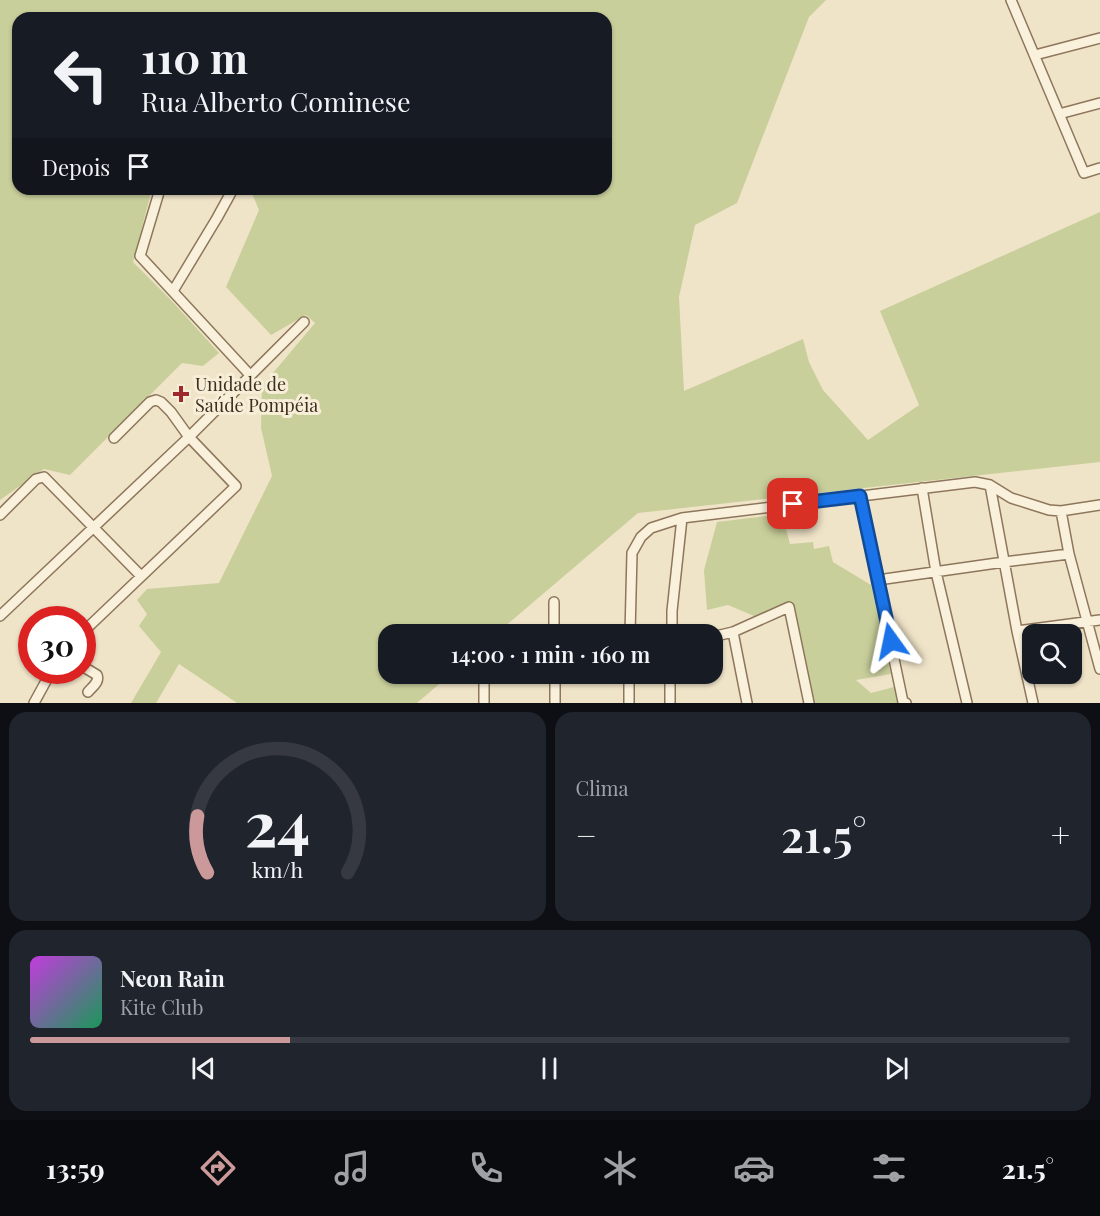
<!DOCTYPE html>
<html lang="pt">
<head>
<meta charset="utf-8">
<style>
	:root { --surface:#171b24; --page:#20242c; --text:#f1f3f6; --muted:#9ea1a6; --line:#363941; --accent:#cc999b }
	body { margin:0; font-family:"Playfair Display",serif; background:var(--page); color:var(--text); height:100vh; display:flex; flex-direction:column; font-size:22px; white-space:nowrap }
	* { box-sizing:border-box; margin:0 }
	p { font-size:20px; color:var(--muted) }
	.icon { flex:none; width:33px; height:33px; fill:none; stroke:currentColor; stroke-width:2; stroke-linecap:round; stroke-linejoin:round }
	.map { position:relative; height:703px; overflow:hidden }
	.sheet { display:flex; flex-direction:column; gap:9px; padding:9px; background:#0d0f14; flex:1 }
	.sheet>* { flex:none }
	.top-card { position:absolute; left:12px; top:12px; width:600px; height:183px; border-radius:18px; box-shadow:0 2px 4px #0004; background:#171b24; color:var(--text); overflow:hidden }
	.controls { position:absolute; left:1022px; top:624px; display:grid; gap:12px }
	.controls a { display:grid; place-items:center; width:60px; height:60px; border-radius:12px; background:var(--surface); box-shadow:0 2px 4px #0004; font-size:30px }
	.speed { position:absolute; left:18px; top:606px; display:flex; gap:12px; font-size:30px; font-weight:700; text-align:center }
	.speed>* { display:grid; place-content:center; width:78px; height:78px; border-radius:50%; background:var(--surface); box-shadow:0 2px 4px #0004; line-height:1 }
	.speed .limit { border:9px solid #d22; background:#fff; color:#111 }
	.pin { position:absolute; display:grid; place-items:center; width:51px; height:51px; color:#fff; margin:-26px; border-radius:12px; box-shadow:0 3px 9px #0006 }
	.me { position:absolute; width:66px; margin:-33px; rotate:348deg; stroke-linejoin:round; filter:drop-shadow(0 0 4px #0008) }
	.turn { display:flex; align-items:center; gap:21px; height:126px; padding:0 30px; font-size:27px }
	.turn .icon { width:78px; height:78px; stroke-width:2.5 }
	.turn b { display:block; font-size:42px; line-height:51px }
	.then { display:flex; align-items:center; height:57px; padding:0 30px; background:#0003; gap:12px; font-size:22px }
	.big { font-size:45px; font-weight:600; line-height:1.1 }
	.sheet .card { flex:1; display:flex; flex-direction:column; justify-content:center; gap:9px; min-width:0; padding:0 21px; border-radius:18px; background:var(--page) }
	.sheet .dial { align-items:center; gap:0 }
	.dial svg { height:156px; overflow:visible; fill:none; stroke:var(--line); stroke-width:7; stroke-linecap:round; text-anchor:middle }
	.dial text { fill:var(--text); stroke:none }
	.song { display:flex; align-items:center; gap:18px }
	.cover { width:72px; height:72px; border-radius:9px; background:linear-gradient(135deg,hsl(290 70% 55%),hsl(150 70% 35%)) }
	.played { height:6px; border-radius:3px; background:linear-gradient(90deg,var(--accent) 25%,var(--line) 25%) }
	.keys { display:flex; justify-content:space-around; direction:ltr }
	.heat { display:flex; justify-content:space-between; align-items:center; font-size:33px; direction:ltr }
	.sheet .tiles { flex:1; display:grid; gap:9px; grid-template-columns:1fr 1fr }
	.card:last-child { grid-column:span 2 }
	.trip { position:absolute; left:378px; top:624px; width:345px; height:60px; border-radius:18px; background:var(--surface); box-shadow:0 2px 4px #0004; font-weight:600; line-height:60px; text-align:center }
	.dock { display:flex; height:96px; justify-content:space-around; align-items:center; background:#090b0e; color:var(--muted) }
	.dock .icon { width:42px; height:42px }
	.dock .active { color:var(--accent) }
	.dock b { font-size:27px; color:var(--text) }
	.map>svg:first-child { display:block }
	.green { fill:#c9cf9b }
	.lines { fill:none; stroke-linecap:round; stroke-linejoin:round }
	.minor-casing { stroke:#8d765c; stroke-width:12 }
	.minor { stroke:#faf1dc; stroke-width:9 }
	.route-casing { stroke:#114b97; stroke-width:15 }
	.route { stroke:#1a73e8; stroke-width:10 }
	.poi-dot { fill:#9e2a2b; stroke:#f7eed8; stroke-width:2 }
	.labels { text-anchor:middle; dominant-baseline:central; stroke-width:6; stroke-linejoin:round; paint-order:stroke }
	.poi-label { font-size:18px; fill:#3d2e20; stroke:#f7eed8; text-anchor:start }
</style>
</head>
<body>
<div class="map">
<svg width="1100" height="703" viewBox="0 0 1100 703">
	<rect width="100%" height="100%" fill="#f0e4c8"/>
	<path class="green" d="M 0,0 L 826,0 L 809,17 L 737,203 L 695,225 L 679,297 L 684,391 L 803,339 L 809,362 L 823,390 L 868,440 L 919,405 L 880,311 L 1100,212 L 1100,462 L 638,513 L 496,634 L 388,634 L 388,674 L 451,674 L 417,703 L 237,703 L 179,664 L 156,703 L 131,703 L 161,652 L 139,626 L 147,614 L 137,600 L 147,589 L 219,583 L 272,476 L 261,428 L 262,386 L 315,323 L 306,315 L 271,335 L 226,287 L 259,210 L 250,189 L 606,189 L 606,18 L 18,18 L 18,189 L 152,189 L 133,262 L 171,300 L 219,353 L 203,366 L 182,363 L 70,475 L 44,469 L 0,500 Z
		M 782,514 L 790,544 L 813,542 L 814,549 L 829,546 L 833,562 L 871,585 L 891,674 L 856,680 L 871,693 L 894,687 L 899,703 L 816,703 L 811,701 L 791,603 L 754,616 L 728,605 L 707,610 L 704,570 L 717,522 Z"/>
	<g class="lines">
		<g class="minor-casing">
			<path id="minor" d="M 1011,0 L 1084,173 L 1100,168
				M 1035,55 L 1100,38
				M 1059,114 L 1100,103
				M 160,189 L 140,256 L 250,375
				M 173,291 L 217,218 L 233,189
				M 990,485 L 1017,631 L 1033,703
				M 922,488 L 936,572 L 967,703
				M 860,496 L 903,702 L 906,703
				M 1061,511 L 1069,554 L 1100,669
				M 0,515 L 36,479 L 44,477 L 141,576
				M 878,580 L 1004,562 L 1069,554
				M 554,602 L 554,634
				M 0,616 L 189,437 L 304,322
				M 1017,631 L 1100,620
				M 733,632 L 747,703
				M 82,633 L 236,486 L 189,437 L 171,412 L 161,402 L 156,400 L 150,402 L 114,438
				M 630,634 L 632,553 L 641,537 L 651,528 L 682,518 L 975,482 L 990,485 L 1011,498 L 1049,510 L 1061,511 L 1100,505
				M 672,634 L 672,611 L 682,518
				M 712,637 L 733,632 L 789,607 L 809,703
				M 82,666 L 97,675 C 100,682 92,687 88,692
				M 484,674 L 484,703
				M 555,674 L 555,703
				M 34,703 L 52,670
				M 629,703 L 629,674
				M 670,703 L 670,674"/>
		</g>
		<use href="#minor" class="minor"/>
	</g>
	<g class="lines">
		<g class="route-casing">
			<path id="route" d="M 793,504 L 860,496 L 891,641"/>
		</g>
		<use href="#route" class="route"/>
	</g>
	<path class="poi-dot" d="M178 385h6v6h6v6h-6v6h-6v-6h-6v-6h6z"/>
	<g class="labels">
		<g class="poi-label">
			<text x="195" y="384">Unidade de<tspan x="195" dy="21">Saúde Pompéia</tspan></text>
		</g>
	</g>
</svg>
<div class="controls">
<a><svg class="icon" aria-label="search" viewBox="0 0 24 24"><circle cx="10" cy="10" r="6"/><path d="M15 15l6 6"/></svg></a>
</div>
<div class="speed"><div class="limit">30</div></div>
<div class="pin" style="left:793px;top:504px;background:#d93025"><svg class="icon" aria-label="arrive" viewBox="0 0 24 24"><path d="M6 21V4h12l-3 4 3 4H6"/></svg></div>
<svg class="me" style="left:891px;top:641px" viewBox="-20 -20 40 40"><path d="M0-17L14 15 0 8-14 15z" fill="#1a73e8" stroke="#fff" stroke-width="4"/></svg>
<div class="trip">14:00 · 1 min · 160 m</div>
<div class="top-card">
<div class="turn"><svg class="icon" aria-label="left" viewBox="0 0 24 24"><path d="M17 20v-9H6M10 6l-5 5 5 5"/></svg><div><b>110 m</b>Rua Alberto Cominese</div></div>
<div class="then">Depois<svg class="icon" aria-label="arrive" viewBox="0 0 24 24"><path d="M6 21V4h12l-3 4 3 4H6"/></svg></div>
</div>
</div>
<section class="sheet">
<div class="tiles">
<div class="card dial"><svg viewBox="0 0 100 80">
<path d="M14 69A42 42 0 1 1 86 69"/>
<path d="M14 69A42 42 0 0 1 9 40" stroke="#cc999b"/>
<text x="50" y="56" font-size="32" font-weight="700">24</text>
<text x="50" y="72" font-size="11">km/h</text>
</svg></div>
<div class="card"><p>Clima</p>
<div class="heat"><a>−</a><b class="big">21.5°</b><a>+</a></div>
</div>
<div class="card">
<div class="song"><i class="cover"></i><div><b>Neon Rain</b><p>Kite Club</p></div></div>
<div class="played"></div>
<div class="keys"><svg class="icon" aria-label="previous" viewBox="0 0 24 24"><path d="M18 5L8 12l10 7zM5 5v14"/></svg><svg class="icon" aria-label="pause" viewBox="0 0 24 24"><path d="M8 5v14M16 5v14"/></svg><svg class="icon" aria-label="next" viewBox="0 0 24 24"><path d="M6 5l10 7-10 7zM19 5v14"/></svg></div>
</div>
</div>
</section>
<nav class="dock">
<b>13:59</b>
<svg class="icon active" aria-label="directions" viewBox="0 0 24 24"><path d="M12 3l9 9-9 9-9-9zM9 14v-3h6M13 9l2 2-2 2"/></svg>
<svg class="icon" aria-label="music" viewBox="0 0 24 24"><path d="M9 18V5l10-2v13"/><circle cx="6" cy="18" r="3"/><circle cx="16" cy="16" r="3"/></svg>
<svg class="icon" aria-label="phone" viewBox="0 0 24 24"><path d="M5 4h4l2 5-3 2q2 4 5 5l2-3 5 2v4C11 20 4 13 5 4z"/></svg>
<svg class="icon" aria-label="climate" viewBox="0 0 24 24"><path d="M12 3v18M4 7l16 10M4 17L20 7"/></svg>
<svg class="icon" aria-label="car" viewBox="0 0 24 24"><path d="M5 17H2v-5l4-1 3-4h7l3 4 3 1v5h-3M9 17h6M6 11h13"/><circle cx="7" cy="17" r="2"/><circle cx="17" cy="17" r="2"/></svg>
<svg class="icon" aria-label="filters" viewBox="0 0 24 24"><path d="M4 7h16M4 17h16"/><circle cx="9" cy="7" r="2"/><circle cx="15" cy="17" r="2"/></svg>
<b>21.5°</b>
</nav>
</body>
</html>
